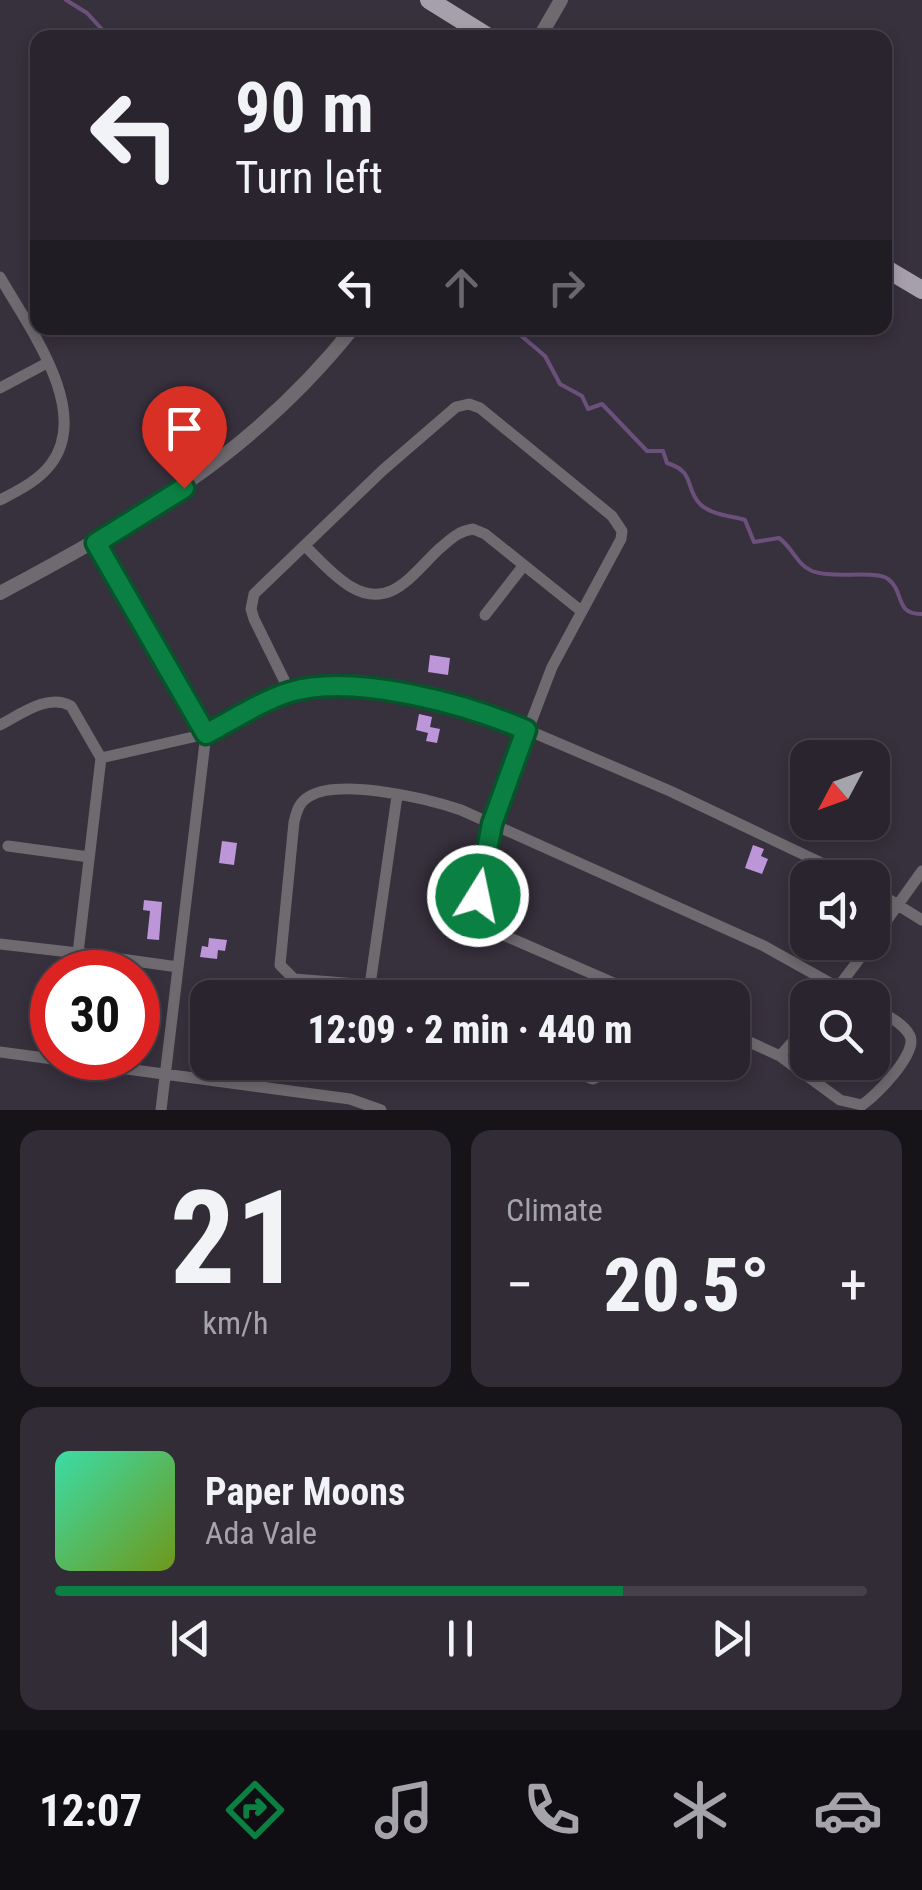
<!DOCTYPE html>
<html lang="en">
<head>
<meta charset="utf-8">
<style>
	:root { --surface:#29242e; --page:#312c36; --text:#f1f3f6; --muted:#a5a4aa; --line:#45414a; --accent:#0b8043 }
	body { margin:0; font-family:"Roboto Condensed",sans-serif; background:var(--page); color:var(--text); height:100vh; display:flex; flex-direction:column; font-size:38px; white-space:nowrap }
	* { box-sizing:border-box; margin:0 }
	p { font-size:32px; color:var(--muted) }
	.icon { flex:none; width:55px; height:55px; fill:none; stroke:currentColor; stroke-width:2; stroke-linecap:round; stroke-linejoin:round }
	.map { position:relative; height:1110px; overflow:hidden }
	.side { display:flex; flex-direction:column; gap:20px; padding:20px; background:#171419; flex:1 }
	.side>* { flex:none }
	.top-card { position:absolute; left:30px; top:30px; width:862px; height:305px; border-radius:20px; box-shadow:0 5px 15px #0003,0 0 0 2px var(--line); background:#29242e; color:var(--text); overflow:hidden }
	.needle { width:65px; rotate:229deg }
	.controls { position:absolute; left:790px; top:740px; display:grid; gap:20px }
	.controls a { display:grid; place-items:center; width:100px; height:100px; border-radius:20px; background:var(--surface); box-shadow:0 5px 15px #0003,0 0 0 2px var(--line); font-size:50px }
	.speed { position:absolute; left:30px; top:950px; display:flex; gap:20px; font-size:50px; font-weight:700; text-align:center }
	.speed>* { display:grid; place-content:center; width:130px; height:130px; border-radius:50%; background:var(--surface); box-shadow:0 5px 15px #0003,0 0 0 2px var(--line); line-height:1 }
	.speed .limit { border:15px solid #d22; background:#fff; color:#111 }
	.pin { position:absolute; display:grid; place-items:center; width:85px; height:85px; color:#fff; margin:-102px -42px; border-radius:50% 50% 50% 0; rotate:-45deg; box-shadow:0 0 10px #0007 }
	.pin .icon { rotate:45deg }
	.me { position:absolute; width:110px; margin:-55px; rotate:10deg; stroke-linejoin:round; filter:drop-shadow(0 0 8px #0008) }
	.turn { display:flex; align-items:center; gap:35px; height:210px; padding:0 40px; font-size:45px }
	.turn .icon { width:130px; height:130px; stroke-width:2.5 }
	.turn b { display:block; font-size:70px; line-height:85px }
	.lanes { display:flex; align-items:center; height:95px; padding:0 40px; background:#0003; justify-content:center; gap:50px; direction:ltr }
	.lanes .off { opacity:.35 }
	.big { font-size:75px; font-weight:800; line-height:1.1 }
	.side .widget { flex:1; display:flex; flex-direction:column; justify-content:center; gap:15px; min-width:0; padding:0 35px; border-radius:20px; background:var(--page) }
	.side .dial { align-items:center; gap:0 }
	.dial b { font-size:130px; line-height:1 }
	.song { display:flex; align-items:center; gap:30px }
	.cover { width:120px; height:120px; border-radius:15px; background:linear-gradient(135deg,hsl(160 70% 55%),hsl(80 70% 35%)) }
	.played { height:10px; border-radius:5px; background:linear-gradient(90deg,var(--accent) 70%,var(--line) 70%) }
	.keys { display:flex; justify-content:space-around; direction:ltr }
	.heat { display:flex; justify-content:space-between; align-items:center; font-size:55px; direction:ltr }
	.side .tiles { flex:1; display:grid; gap:20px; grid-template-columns:1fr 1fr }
	.widget:last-child { grid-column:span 2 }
	.trip { position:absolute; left:190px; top:980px; width:560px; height:100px; border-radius:20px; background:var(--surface); box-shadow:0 5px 15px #0003,0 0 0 2px var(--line); font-weight:800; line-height:100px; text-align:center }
	.tab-bar { display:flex; height:160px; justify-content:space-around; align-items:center; background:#100e12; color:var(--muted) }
	.tab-bar .icon { width:70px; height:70px }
	.tab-bar .selected { color:var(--accent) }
	.tab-bar b { font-size:45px; color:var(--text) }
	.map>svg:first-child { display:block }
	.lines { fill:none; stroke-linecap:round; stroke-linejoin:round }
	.stream { stroke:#6c507c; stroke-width:4 }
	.building { fill:#bd95d9 }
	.minor { stroke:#6e6a70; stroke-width:11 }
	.tertiary { stroke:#6e6a70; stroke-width:14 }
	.primary { stroke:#a69fac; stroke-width:18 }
	.route-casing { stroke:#07532c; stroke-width:25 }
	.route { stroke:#0b8043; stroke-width:18 }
</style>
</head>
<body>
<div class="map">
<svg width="922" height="1110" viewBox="0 0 922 1110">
	<rect width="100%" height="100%" fill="#37303d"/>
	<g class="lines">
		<path class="stream" d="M 66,0 L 87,13 L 110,38
			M 512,328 L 545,356 L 560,384 L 582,396 L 588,409 L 602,404 L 647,451 L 663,451 L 667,463 C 696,472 684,487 700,504 C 711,515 732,516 745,520 L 754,542 L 779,538 C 793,548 796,564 812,571 C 832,579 876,570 888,579 C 905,591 894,615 922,614"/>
	</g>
	<path class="building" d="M 430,655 L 450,658 L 448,675 L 428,672 Z
		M 419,714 L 432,717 L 430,727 L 440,729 L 437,743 L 426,741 L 428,733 L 416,730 Z
		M 222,841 L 237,843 L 234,865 L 219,863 Z
		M 753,845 L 764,849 L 761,856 L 768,859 L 762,874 L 745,868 Z
		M 144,900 L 162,902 L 159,940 L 147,939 L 150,911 L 143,910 Z
		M 209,938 L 227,940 L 225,951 L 218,950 L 217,959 L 200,957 L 202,946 L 208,947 Z"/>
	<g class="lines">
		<path class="minor" d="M 0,277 C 27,325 92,410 51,464 C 38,481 19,490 0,500
			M 0,388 L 47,363
			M 96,543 L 206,734 L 161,1110
			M 305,546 C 326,566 357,606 391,591 C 409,583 425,562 439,549 C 450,540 458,531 473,529 L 485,534 L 580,610
			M 485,615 L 524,565
			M 290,692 L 254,619 L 251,609 L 254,594 L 383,470 L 456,407 L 469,404 L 480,408 L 612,516 L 622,531 L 621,539 L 552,667 L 492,824 L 481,879 L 479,908 L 486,923 L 501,934 L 648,998
			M 0,725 C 21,714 48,693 71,706 L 101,758 L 78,953 L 0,944
			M 101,758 L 206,734 L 290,692 L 335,688 L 401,693 L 490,714 L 670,791 L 853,878
			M 8,846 L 89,857
			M 872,889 L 922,920
			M 872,941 L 922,871
			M 78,953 L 178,967
			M 370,985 L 397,796
			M 401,998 L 370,985 L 294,979 L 280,965 L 294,822 C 297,810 299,802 310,796 C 341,778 429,799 461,810 L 764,946 L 857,998
			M 830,998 L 872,942
			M 808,1024 L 780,1056 L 840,1100 L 862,1105 C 876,1096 918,1053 910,1036 C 904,1023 884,1014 872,1007
			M 732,1034 L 780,1056
			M 0,1052 L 350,1099 L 381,1110
			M 549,1062 L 593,1079 L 604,1074 L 614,1062"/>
		<path class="tertiary" d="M 539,38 L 561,0
			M 0,593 C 137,520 255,452 353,328"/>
		<path class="primary" d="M 429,0 L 490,38
			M 885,268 L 922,290"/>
	</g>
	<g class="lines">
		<g class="route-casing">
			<path id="route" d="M 184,488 L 96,543 L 206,734 C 233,720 261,701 290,692 C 354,673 466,704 526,730 L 492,824 L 478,896"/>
		</g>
		<use href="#route" class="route"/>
	</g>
</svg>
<div class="controls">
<a><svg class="needle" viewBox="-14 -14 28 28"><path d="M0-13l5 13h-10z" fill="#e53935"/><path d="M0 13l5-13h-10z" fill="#a5a4aa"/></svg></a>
<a><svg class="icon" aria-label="sound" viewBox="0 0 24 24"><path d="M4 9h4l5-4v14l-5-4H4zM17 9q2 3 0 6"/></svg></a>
<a><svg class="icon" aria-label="search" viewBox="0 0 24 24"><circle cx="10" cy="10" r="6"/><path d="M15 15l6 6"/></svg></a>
</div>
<div class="speed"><div class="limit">30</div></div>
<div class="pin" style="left:184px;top:488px;background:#d93025"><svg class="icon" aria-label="arrive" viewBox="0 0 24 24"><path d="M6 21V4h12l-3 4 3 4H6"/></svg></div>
<svg class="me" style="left:478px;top:896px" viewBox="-20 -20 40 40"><circle r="17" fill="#0b8043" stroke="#fff" stroke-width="3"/><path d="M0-11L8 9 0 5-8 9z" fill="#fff"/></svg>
<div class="trip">12:09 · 2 min · 440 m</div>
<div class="top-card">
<div class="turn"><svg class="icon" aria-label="left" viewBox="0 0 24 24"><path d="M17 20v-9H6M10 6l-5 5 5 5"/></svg><div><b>90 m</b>Turn left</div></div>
<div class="lanes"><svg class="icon" aria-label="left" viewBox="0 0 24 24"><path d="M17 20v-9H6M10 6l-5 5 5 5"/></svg><svg class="icon off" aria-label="ahead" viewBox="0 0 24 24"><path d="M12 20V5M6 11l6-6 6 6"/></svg><svg class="icon off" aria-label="right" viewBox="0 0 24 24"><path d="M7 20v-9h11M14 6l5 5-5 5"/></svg></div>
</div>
</div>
<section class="side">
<div class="tiles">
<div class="widget dial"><b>21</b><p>km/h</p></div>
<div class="widget"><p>Climate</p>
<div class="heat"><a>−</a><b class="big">20.5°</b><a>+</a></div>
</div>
<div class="widget">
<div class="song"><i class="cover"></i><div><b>Paper Moons</b><p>Ada Vale</p></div></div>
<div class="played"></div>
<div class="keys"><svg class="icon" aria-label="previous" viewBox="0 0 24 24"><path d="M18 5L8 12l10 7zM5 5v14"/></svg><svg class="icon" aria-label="pause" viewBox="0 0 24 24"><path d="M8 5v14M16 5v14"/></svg><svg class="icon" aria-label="next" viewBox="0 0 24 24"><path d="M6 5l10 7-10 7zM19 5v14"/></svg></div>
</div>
</div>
</section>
<nav class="tab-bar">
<b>12:07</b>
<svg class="icon selected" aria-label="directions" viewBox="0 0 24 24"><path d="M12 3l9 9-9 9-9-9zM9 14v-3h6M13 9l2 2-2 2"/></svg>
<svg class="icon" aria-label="music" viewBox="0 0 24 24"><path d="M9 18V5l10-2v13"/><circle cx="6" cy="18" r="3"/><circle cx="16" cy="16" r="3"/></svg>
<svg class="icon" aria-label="phone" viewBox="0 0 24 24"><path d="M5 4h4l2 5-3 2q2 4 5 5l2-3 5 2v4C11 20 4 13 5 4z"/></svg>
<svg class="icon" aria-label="climate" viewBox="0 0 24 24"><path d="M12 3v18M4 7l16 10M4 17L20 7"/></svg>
<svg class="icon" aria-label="car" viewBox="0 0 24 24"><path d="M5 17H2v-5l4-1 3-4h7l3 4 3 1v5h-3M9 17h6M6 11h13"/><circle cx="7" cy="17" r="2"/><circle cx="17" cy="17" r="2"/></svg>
</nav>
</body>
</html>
